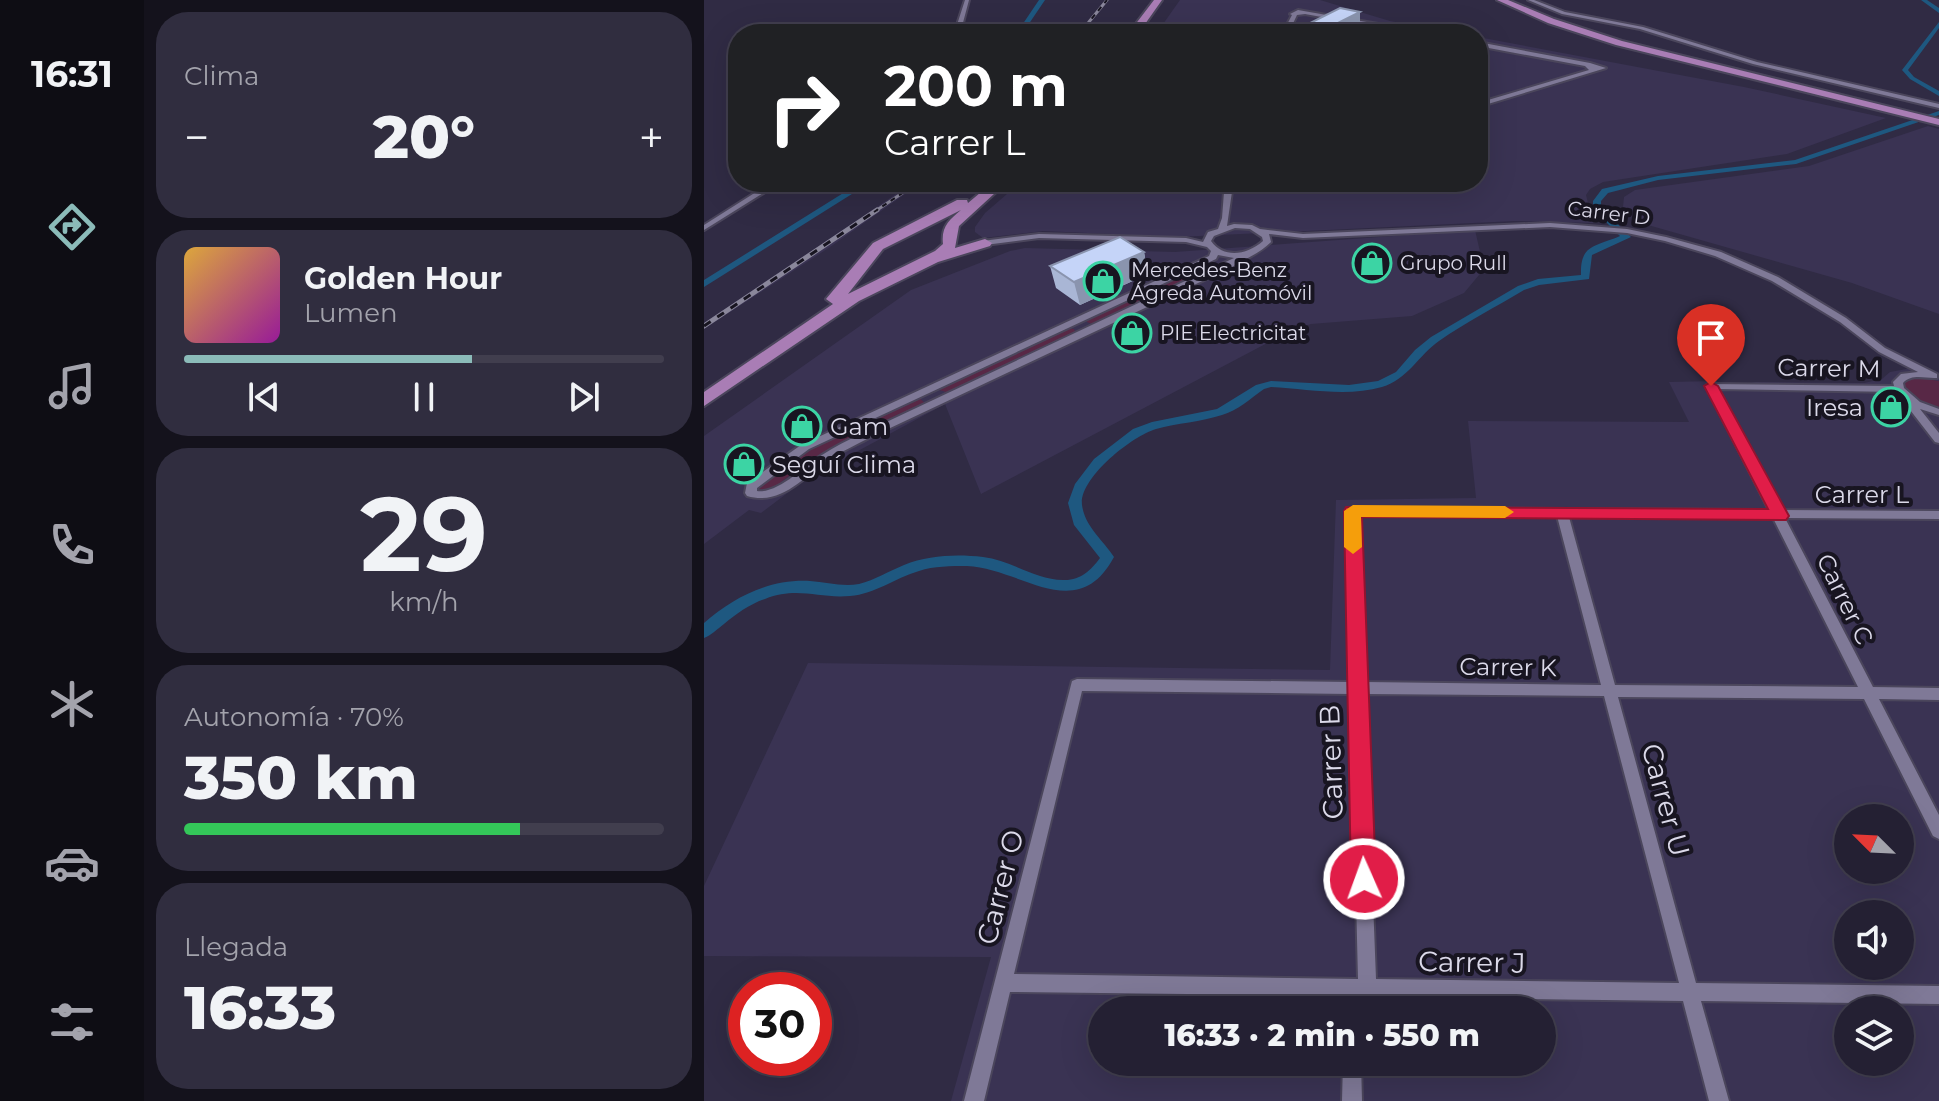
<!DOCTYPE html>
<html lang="es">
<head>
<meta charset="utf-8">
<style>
	:root { --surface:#242033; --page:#302d3f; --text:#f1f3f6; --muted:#a3a3ac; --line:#413e4e; --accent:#8bbbb9 }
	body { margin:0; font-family:Montserrat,sans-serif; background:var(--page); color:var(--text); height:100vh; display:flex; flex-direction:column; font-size:30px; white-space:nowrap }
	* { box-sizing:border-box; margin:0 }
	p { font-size:26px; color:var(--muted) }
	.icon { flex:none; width:44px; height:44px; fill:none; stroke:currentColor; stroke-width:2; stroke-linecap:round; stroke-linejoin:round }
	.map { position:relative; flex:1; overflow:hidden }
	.sheet { display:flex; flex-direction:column; gap:12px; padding:12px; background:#14121c; width:560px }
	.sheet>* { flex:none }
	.banner { position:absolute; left:24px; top:24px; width:760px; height:168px; border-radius:32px; box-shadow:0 8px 32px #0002,0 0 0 2px var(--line); background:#202124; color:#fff; overflow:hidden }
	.needle { width:52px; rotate:294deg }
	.controls { position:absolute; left:1130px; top:804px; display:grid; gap:16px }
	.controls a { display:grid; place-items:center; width:80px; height:80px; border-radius:50%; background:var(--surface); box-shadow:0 8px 32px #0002,0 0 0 2px var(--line); font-size:40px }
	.speed { position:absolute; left:24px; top:972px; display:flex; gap:16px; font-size:40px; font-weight:700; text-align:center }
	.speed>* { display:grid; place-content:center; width:104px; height:104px; border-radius:50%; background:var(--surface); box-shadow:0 8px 32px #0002,0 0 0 2px var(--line); line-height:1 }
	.speed .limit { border:12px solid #d22; background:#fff; color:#111 }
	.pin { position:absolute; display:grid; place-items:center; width:68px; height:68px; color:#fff; margin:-82px -34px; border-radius:50% 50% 50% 0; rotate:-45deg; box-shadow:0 0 8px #0007 }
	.pin .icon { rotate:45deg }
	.me { position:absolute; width:88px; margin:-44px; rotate:358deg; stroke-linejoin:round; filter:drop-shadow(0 0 6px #0008) }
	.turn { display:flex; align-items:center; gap:28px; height:168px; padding:0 24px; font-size:36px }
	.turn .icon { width:104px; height:104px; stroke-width:2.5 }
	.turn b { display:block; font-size:56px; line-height:68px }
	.big { font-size:60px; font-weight:800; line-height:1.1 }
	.sheet .tile { flex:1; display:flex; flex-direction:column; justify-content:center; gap:12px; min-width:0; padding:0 28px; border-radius:32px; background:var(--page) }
	.sheet .dial { align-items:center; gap:0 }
	.dial b { font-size:104px; line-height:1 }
	.song { display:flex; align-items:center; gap:24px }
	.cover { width:96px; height:96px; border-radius:12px; background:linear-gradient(135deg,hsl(40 70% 55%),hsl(300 70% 35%)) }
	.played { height:8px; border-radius:4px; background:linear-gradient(90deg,var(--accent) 60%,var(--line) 60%) }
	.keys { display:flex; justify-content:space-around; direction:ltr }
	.heat { display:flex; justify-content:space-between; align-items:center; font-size:44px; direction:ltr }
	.charge { height:12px; border-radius:6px; background:linear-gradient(90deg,#34c759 70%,var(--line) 0) }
	.trip { position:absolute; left:384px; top:996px; width:468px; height:80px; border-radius:40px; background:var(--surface); box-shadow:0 8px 32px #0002,0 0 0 2px var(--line); font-weight:800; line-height:80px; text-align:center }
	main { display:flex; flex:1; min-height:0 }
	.menu { display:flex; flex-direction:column; width:144px; justify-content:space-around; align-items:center; background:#0e0d14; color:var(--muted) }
	.menu .icon { width:56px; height:56px }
	.menu .on { color:var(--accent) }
	.menu b { font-size:36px; color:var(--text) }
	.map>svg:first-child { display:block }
	.built { fill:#3a3353; fill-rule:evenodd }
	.green { fill:#582846 }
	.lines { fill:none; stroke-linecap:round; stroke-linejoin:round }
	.canal { fill:#1e5880; fill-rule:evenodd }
	.street-casing { stroke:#4b465c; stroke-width:4 }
	.highway-casing { stroke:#4b465c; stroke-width:4 }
	.street { fill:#7f7997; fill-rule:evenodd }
	.highway { fill:#a97db5; fill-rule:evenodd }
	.rail-far1-casing { stroke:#8a879b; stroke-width:3 }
	.rail-casing { stroke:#8a879b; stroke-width:5 }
	.rail-far1 { stroke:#181521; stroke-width:2; stroke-dasharray:5; stroke-linecap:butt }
	.rail { stroke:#181521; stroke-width:3; stroke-dasharray:8; stroke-linecap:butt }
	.wall { fill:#a9b6d5 }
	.shaded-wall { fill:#8a94ae }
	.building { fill:#c5d4f8; stroke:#8a94ae; stroke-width:2 }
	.route { fill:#e11d48; stroke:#92132f; stroke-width:2 }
	.slow { fill:#f59e0b }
	.labels { text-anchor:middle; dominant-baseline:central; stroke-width:8; stroke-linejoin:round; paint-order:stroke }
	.far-street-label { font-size:20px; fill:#dbd9e9; stroke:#181521 }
	.far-poi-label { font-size:20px; fill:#dbd9e9; stroke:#181521; text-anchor:start }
	.street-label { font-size:24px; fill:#dbd9e9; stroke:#181521 }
	.poi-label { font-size:24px; fill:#dbd9e9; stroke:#181521; text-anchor:start }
	.near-street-label { font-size:28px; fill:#dbd9e9; stroke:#181521 }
</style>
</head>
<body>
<main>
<nav class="menu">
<b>16:31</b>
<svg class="icon on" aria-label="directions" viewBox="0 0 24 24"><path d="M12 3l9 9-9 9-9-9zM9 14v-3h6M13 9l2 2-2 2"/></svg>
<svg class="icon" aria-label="music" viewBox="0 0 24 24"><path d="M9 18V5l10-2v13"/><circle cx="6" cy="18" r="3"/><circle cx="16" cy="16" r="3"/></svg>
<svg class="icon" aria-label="phone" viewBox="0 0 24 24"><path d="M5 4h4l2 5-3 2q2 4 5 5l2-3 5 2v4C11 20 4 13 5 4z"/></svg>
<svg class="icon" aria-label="climate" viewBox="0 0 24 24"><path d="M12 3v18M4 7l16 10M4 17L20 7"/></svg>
<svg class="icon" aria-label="car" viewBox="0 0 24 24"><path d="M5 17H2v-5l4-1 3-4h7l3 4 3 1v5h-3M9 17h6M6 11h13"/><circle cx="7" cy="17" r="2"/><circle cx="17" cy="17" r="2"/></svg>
<svg class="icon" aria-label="filters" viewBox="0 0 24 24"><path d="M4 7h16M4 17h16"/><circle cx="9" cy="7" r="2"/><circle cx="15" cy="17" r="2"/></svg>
</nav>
<section class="sheet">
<div class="tile"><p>Clima</p>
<div class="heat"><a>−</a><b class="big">20°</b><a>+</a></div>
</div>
<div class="tile">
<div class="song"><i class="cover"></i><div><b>Golden Hour</b><p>Lumen</p></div></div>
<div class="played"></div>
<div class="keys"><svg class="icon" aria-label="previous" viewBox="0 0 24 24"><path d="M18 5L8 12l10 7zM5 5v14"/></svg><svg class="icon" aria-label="pause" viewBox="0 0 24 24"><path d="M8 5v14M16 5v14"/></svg><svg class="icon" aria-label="next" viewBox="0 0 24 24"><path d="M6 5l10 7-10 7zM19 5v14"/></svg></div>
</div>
<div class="tile dial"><b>29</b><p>km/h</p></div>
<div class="tile"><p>Autonomía · 70%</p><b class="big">350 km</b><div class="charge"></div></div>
<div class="tile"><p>Llegada</p><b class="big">16:33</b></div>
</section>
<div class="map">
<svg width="1235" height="1101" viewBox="0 0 1235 1101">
	<rect width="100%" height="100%" fill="#302b44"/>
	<path class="built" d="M 476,0 L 616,0 L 686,21 L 757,34 L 452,34 Z
		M 774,37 L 1040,87 L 1182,118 L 1083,154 L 899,182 L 886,189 L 882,195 L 889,223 L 811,221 L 474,237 L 339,231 L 279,238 L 271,232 L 271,227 L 281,213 L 317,182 L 774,182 Z
		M 1224,126 L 1235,129 L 1235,314 L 1148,283 L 944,225 L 925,215 L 919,207 L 920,197 L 931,190 L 1105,166 Z
		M 210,182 L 218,182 L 126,247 L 0,329 L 0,323 Z
		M 771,230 L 780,269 L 760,293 L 708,316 L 607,324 L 590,329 L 277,494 L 241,404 L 102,479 L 57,513 L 45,510 L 0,544 L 0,436 L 207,290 L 306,251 L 321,248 L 471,252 Z
		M 1214,367 L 1235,373 L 1235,1101 L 247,1101 L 287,957 L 0,956 L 0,886 L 104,663 L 626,670 L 632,500 L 772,498 L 764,421 L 985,422 L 965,382 L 1012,381 L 1025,387 L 1052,382 L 1160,383 L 1178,379 L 1186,372 ZM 1144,818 L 1196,818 L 1196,870 L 1144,870 ZM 1144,914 L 1196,914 L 1196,966 L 1144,966 ZM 398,1010 L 838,1010 L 838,1062 L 398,1062 ZM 1144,1010 L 1196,1010 L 1196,1062 L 1144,1062 Z"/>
	<path class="green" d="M 507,264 L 514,266 L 390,325 L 383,322 L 383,318 L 399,310 Z
		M 364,328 L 370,329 L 372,334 L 355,343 L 352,342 L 246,393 L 235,390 L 235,386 Z
		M 1210,377 L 1235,381 L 1235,408 C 1220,405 1202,399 1200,383 Z
		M 214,397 L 221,403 L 217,407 C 168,430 123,448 77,482 L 80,484 L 60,491 L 54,488 L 54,485 L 116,443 Z"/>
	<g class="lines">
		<path class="canal" d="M 335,0 L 341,0 L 318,34 L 312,34 Z
			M 1217,0 L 1223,0 L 1235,8 L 1235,13 Z
			M 1235,22 L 1235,28 L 1204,70 L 1210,77 L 1235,91 L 1235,96 L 1206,79 L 1198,70 Z
			M 1235,111 L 1235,115 L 1092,164 L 954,180 L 904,193 L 897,201 L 897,208 L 927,237 L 888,255 L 885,279 L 835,285 L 820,290 C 792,307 762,322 735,341 C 715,355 703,380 678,387 C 644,397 603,389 567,387 L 560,389 C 547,398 533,411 518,415 C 497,422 473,423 452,429 C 428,436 375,478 378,505 C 381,527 399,540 410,557 C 373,626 317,568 263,566 C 247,566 230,566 215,571 C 191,578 171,594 146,596 C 115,599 94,586 61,599 C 46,604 32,614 20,624 C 13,629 8,635 0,638 L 0,623 C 30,597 65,579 106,581 C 122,582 138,587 155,584 C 171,580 185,571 200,565 C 225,555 253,554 279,557 C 307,560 333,581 361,580 C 377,580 387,570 396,558 L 370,525 L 364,503 L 371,484 L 390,459 L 429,429 L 448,422 L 513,409 L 552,385 L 567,381 L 645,385 L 674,381 L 692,372 L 711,350 L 727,337 L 814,286 L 834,279 L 877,275 C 876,244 891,247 916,236 L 889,209 L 889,201 L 898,189 L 954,176 L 1091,160 Z
			M 157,182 L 167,182 L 0,287 L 0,280 Z"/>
		<g class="street-casing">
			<path id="street" d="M 261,0 L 265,0 L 256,34 L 250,34 Z
				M 824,0 L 830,0 L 861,12 L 939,27 L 1053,62 L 1235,104 L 1235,108 L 1049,64 L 936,29 L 858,14 Z
				M 594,10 L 720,32 L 723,34 L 711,34 L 601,14 L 593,15 L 584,34 L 578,34 L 588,15 L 586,14 Z
				M 774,42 L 886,63 L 902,68 L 774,107 L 774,103 L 885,70 L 881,66 L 774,46 Z
				M 68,182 L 77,182 L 0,230 L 0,225 Z
				M 522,183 L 529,185 L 523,226 L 530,224 L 548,225 L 556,229 L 599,234 L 846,223 L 923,229 L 962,237 L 1017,252 L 1074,277 L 1142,318 L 1181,348 L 1233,374 L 1233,378 C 1223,379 1208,373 1199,383 L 1200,388 L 1216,402 L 1235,409 L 1235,415 L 1216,409 L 1235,433 L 1235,443 L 1231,442 L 1203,406 L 1203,402 L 1192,392 L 1013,389 L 1076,510 L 1235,511 L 1235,519 L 1081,518 L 1169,687 L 1235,688 L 1235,700 L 1175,699 L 1235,815 L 1235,839 L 1229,836 L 1160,699 L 914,697 L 992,983 L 1235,986 L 1235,1004 L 997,1001 L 1025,1101 L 1005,1101 L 979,1001 L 670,997 L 666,1010 L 648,1010 L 652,996 L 306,992 L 280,1101 L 260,1101 L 368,681 L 373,679 L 647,682 L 643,511 L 645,508 L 1065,510 L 1002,386 L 1004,384 L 1190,386 L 1189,382 L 1197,374 L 1214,372 L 1175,352 L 1136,322 L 1068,281 L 1011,256 L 961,241 L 923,233 L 846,227 L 599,238 L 565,234 L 567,242 C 556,253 541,259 528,267 L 165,438 C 152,445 138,451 126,459 C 99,477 78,506 43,496 L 41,493 L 43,483 L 97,445 L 505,256 L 507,251 L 503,247 L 482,242 L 335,238 L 281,245 L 278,245 L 278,241 L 335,234 L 482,238 L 499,242 L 504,232 L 514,229 L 518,218 L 520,192 L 441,189 L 416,192 L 412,190 L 441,185 L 521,188 ZM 531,228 L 546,229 L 558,237 L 559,241 C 543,255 520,259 507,241 L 510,236 ZM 514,255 L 530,258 L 157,434 C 144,440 130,447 118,455 C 100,466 74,494 53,491 L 53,488 L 105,449 L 512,259 ZM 655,515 L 853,516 L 897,685 L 661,682 ZM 865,517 L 1069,518 L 1154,687 L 911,685 ZM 378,691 L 647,694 L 654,979 L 310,974 ZM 661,694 L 900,696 L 975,983 L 672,979 Z
				M 639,1062 L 657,1062 L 658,1101 L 638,1101 Z"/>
		</g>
		<g class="highway-casing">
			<path id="highway" d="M 450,0 L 458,0 L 434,34 L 424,34 Z
				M 793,0 L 804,0 L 850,19 L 918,41 L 1235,119 L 1235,125 L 912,45 L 844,23 Z
				M 289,182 L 303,182 L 255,226 L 251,248 L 281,239 L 288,243 L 286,246 L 234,262 L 155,301 L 0,406 L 0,392 L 129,304 L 122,299 L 169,243 L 253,200 L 263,200 L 264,203 ZM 257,210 C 245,220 237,227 239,244 L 231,251 L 144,294 L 179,249 Z"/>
		</g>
		<use href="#street" class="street"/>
		<use href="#highway" class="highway"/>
		<g class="rail-far1-casing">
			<path id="rail-far1" d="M 375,34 L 403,0
				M 170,212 L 215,182"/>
		</g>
		<g class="rail-casing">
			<path id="rail" d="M 0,326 L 173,210"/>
		</g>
		<use href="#rail-far1" class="rail-far1"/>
		<use href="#rail" class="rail"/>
	</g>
	<path class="wall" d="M 656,12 L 656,28 L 646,34 L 600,34 L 600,26 Z
		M 440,252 L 444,274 L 376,305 L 352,288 L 346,266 Z"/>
	<path class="shaded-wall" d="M 656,12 L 656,28 L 646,34 L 620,34 L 620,30 Z
		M 440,252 L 444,274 L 376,305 L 370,282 Z"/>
	<path class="building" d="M 636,8 L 656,12 L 620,30 L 600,26 Z
		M 416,237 L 440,252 L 370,282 L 346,266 Z"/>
	<path class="route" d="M 1007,382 L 1014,386 L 1085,516 L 1082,520 L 658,517 L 672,879 L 668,888 L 660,892 L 651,888 L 647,879 L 640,511 L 642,507 L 1064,509 L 1000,386 Z"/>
	<path class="slow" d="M 649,505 L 801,506 L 810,512 L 801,518 L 657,517 L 658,547 L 649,554 L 640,547 L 640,511 Z"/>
	<defs>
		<g id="shop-ring" transform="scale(2)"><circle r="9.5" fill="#181521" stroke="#3cd4a4" stroke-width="1.5"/><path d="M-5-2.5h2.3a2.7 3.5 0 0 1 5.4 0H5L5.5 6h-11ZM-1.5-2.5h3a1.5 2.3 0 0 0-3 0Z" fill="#3cd4a4"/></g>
	</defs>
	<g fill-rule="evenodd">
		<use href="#shop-ring" x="668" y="263"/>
		<use href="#shop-ring" x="399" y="281"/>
		<use href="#shop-ring" x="428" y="333"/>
		<use href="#shop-ring" x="1187" y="407"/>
		<use href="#shop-ring" x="98" y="426"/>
		<use href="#shop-ring" x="40" y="464"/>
	</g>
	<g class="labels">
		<g class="far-street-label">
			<text transform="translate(905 213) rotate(7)">Carrer D</text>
		</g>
		<g class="far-poi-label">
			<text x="696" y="263">Grupo Rull</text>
			<text x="427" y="270">Mercedes-Benz<tspan x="427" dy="23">Ágreda Automóvil</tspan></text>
			<text x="456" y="333">PIE Electricitat</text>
		</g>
		<g class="street-label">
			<text transform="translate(1125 368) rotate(1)">Carrer M</text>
			<text x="1158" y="494">Carrer L</text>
			<text transform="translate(1141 599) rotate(64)">Carrer C</text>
			<text transform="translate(804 667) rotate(1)">Carrer K</text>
		</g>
		<g class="poi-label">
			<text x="1159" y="407" text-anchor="end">Iresa</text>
			<text x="126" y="426">Gam</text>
			<text x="68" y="464">Seguí Clima</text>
		</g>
		<g class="near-street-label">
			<text transform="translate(627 762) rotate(-92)">Carrer B</text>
			<text transform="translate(962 800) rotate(75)">Carrer U</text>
			<text transform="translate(296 887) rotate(-76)">Carrer O</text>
			<text transform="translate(768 962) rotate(1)">Carrer J</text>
		</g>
	</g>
</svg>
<div class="controls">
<a><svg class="needle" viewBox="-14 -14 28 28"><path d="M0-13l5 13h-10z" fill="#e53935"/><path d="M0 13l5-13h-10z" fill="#a3a3ac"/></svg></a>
<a><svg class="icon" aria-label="sound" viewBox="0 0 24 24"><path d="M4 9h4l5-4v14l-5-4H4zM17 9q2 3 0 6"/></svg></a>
<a><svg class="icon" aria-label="layers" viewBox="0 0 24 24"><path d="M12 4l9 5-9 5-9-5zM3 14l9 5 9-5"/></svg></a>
</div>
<div class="speed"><div class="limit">30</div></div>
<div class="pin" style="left:1007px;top:386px;background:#d93025"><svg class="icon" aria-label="arrive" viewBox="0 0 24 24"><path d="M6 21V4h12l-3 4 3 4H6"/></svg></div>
<svg class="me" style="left:660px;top:879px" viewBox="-20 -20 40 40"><circle r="17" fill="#e11d48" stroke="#fff" stroke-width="3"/><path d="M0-11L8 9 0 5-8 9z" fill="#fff"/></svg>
<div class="trip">16:33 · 2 min · 550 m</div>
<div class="banner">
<div class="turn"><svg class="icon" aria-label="right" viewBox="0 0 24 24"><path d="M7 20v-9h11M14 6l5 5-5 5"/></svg><div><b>200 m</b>Carrer L</div></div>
</div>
</div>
</main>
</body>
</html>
